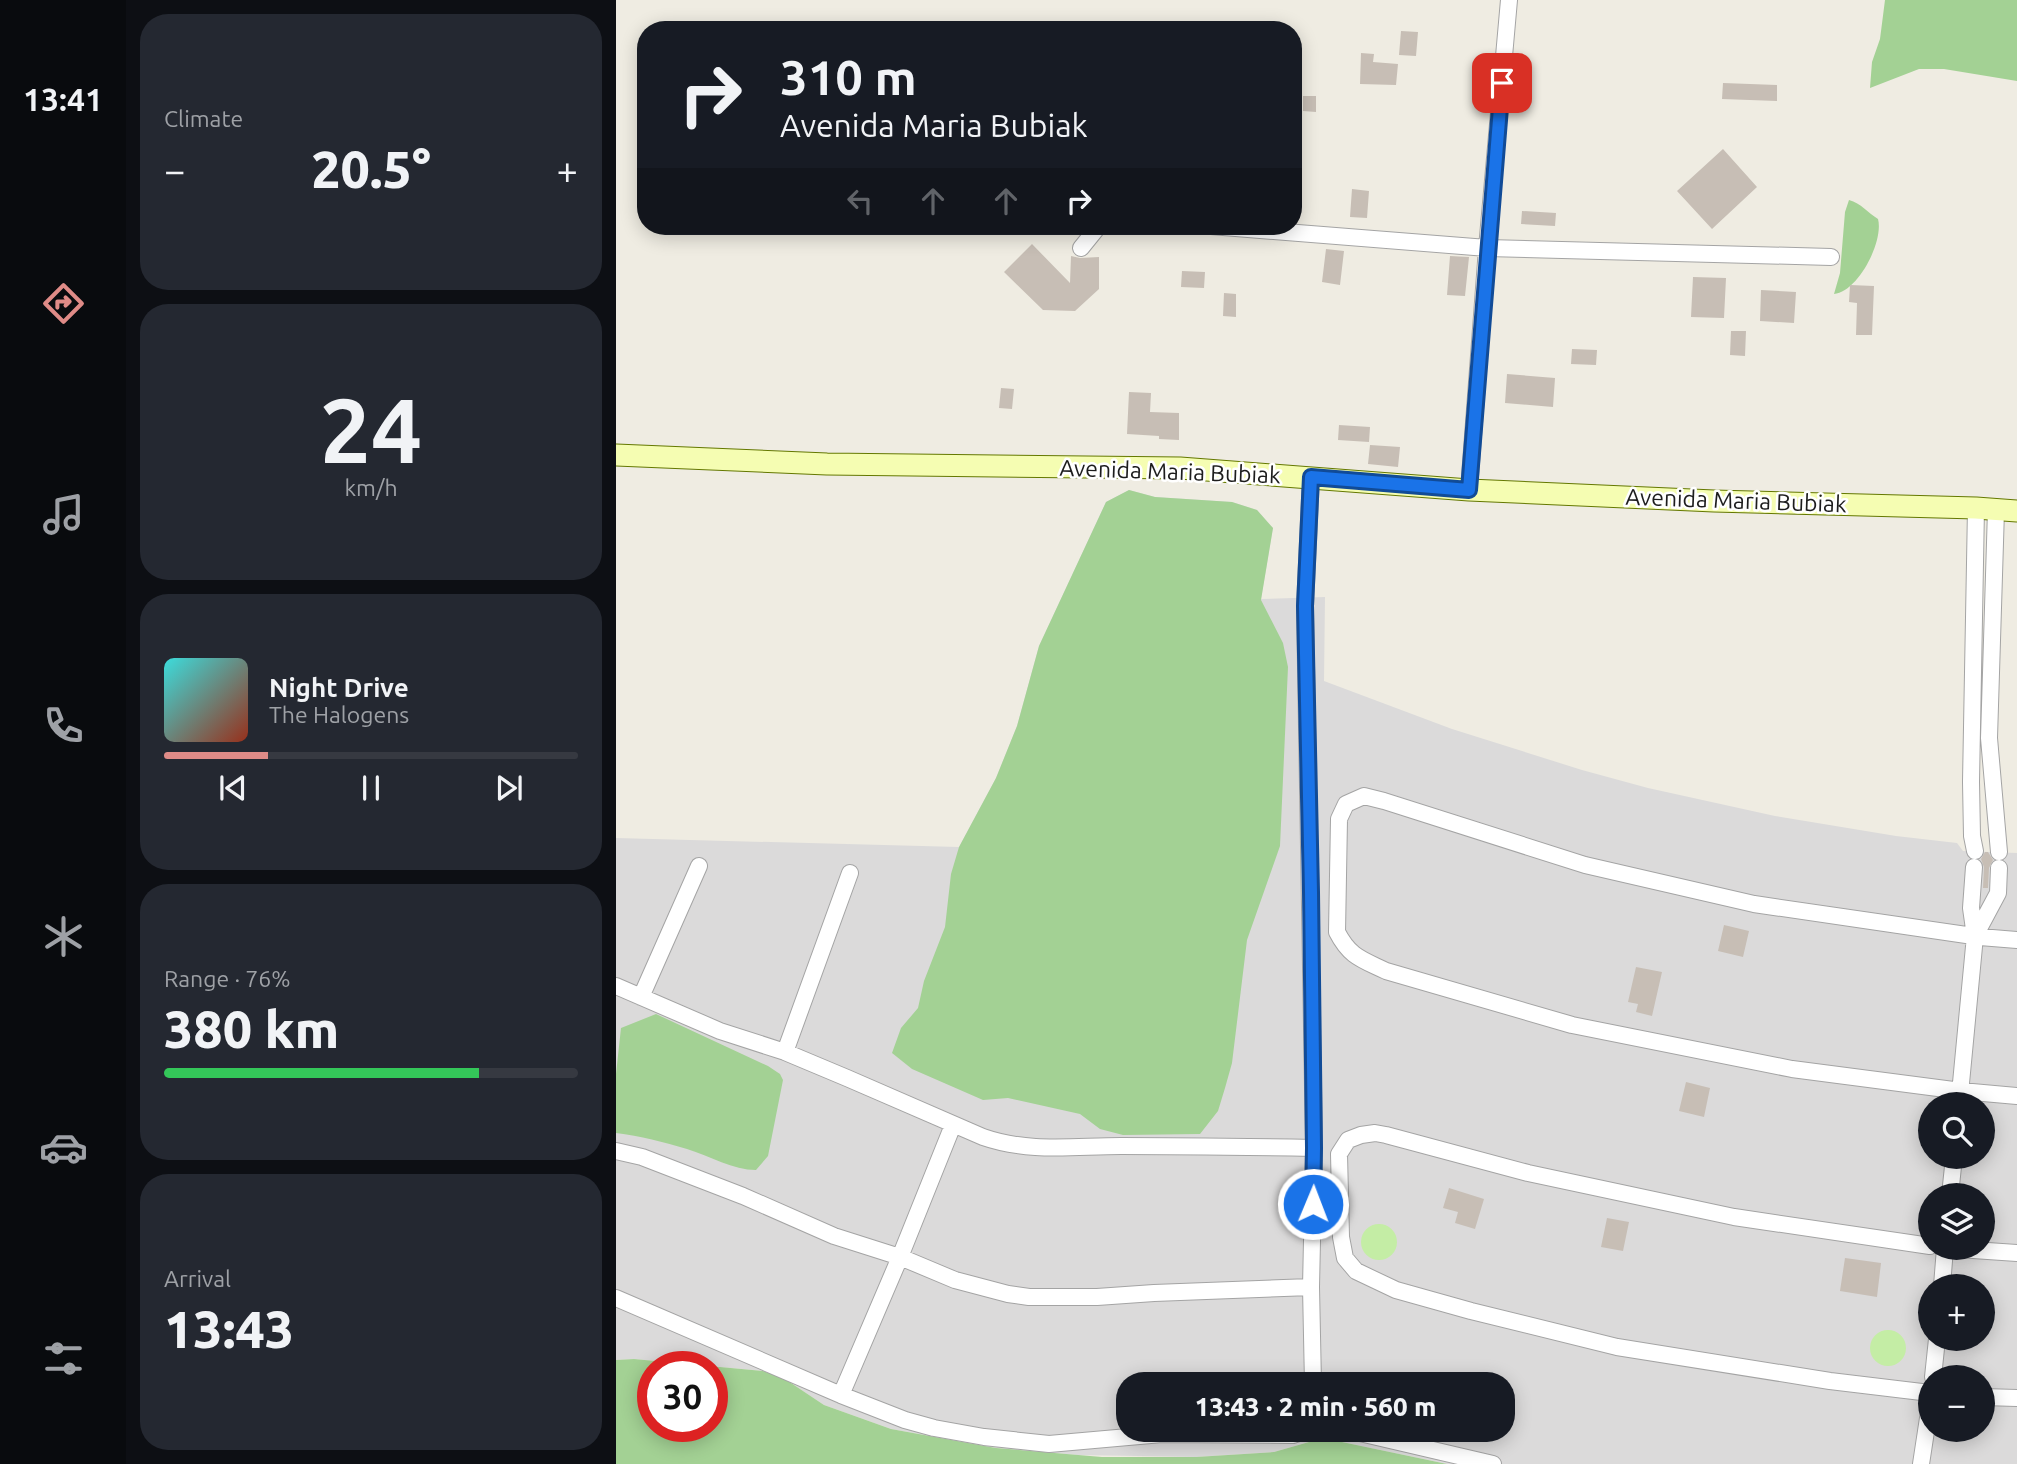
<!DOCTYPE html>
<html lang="en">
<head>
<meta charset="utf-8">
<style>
	:root { --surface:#171b24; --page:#242831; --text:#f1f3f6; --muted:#9ea1a6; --line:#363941; --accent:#df8b87 }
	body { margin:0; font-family:Ubuntu,sans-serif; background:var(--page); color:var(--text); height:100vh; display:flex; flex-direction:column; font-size:26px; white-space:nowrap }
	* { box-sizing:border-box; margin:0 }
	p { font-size:23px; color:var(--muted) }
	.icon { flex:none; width:38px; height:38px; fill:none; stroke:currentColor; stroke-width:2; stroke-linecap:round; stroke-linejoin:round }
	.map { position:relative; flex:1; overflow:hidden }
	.drawer { display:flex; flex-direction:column; gap:14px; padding:14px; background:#0d0f14; width:490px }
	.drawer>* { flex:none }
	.top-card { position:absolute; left:21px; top:21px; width:665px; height:214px; border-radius:28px; box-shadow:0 4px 18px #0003; background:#171b24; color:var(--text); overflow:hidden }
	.buttons { position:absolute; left:1302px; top:1092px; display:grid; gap:14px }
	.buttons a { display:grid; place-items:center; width:77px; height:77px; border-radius:50%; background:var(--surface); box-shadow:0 4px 18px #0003; font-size:35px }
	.speed { position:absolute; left:21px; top:1351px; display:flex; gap:14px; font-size:35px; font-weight:700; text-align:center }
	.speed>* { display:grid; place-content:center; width:91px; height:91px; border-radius:50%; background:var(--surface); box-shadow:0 4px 18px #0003; line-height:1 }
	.speed .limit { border:10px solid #d22; background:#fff; color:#111 }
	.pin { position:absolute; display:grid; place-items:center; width:60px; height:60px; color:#fff; margin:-30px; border-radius:14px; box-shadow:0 4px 10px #0006 }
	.me { position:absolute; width:77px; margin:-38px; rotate:1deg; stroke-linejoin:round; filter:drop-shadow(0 0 5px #0008) }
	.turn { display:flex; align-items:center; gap:24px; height:147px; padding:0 28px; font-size:32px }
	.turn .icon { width:91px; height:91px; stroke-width:2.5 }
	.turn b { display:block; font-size:49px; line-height:60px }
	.lanes { display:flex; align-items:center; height:66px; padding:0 28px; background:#0003; justify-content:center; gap:35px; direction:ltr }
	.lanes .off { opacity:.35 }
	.big { font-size:52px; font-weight:800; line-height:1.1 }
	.drawer .tile { flex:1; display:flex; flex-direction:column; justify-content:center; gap:10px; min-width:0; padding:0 24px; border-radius:28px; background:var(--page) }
	.drawer .dial { align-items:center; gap:0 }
	.dial b { font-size:91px; line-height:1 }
	.song { display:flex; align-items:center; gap:21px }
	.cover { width:84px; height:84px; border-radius:10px; background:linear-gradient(135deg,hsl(180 70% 55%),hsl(10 70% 35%)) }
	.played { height:7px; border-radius:4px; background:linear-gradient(90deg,var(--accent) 25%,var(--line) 25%) }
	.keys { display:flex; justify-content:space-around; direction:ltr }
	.heat { display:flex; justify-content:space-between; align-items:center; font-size:38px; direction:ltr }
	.charge { height:10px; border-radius:5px; background:linear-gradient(90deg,#34c759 76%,var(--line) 0) }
	.trip { position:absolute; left:500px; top:1372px; width:399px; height:70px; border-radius:28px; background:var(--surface); box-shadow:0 4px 18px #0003; font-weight:800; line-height:70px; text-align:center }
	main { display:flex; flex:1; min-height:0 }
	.menu { display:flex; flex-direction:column; width:126px; justify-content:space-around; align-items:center; background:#090b0e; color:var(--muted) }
	.menu .icon { width:49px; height:49px }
	.menu .selected { color:var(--accent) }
	.menu b { font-size:32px; color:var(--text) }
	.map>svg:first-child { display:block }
	.residential { fill:#dbdada; fill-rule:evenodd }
	.grass { fill:#c4eda5 }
	.forest { fill:#a3d194; fill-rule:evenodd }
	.building { fill:#c7beb5 }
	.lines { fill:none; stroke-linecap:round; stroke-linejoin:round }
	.street-casing { stroke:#a4a4a4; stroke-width:18 }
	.secondary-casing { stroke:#647800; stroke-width:23 }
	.street { stroke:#fff; stroke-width:16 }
	.secondary { stroke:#f5fdb2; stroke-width:21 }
	.route-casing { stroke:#114b97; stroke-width:18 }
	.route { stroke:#1a73e8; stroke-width:12 }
	.labels { text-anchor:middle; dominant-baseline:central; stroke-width:5; stroke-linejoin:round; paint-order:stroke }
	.street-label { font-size:23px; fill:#1d1d1d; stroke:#fff }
</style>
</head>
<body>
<main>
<nav class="menu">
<b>13:41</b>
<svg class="icon selected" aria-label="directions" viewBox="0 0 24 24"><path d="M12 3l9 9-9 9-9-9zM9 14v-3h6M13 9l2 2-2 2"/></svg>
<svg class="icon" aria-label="music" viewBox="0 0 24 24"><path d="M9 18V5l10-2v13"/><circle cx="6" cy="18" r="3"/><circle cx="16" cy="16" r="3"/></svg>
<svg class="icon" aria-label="phone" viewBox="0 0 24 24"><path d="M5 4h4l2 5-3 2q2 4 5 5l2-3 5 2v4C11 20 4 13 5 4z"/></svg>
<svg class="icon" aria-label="climate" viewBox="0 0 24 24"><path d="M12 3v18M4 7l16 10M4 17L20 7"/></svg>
<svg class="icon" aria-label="car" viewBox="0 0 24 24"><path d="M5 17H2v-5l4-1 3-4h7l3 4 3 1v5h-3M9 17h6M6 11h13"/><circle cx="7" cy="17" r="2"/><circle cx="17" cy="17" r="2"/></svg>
<svg class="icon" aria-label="filters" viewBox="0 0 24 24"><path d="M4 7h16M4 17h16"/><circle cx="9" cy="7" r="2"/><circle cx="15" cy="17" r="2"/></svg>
</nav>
<section class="drawer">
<div class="tile"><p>Climate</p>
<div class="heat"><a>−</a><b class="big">20.5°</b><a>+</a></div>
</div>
<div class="tile dial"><b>24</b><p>km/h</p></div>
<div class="tile">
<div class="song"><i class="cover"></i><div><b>Night Drive</b><p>The Halogens</p></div></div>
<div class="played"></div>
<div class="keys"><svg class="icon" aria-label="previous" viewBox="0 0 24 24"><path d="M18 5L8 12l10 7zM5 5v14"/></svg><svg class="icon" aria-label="pause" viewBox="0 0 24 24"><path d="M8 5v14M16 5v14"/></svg><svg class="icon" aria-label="next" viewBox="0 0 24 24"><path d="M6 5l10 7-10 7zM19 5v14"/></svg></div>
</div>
<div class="tile"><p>Range · 76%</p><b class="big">380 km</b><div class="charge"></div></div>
<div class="tile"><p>Arrival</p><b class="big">13:43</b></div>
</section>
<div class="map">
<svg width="1401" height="1464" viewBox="0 0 1401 1464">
	<rect width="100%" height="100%" fill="#efece2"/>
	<path class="residential" d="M 513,490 L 539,497 L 616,502 L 641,510 L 657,528 L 645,599 L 709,597 L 708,681 L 836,729 L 966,770 L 1032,788 L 1159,816 L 1280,836 L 1341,843 L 1347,851 L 1401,853 L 1401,1464 L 831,1464 L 707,1438 L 658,1452 L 580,1457 L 462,1455 L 380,1448 L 275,1429 L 208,1405 L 169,1379 L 147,1371 L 18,1359 L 0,1360 L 0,838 L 343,847 L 380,778 L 401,726 L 423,646 L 490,502 ZM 1314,1104 L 1367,1104 L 1367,1157 L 1314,1157 ZM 1314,1195 L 1367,1195 L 1367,1248 L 1314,1248 ZM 1314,1286 L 1367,1286 L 1367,1339 L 1314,1339 ZM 1314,1377 L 1367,1377 L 1367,1430 L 1314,1430 ZM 513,1384 L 887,1384 L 887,1430 L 513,1430 Z"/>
	<path class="grass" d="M745 1242a18 18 0 1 1 36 0a18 18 0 1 1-36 0Z
		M1254 1348a18 18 0 1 1 36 0a18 18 0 1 1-36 0Z"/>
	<path class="forest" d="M 1269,0 L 1401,0 L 1401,81 L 1328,69 L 1303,69 L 1254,88 L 1256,62 L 1264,39 Z
		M 1233,200 C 1245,203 1252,213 1262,219 C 1268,241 1242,292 1218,294 L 1224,273 L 1229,212 Z
		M 513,490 L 539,497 L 616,502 L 641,510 L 657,528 L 645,600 L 667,643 L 672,667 L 664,846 L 631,940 L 616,1063 L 609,1088 L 602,1111 L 584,1134 L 507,1135 L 484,1129 L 464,1114 L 392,1098 L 367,1100 L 296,1069 L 276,1053 L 285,1028 L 302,1008 L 308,981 L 329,927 L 335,874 L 343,847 L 380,778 L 401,726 L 423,646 L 490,502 Z
		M 40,1014 L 152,1066 L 164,1074 L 167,1080 L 152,1156 L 140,1170 C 117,1170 94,1156 71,1149 C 48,1142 24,1136 0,1133 L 0,1074 L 5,1028 Z
		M 18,1359 L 147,1371 L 169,1379 L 208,1405 L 275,1429 L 380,1448 L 486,1457 L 580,1457 L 658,1452 L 707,1438 L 831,1464 L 0,1464 L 0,1360 ZM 37,1367 L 96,1367 L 96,1426 L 37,1426 Z"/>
	<path class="building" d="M 785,31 L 802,32 L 800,56 L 783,55 Z
		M 745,53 L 758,54 L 757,62 L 782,64 L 780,85 L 744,84 Z
		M 1107,83 L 1161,85 L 1161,101 L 1106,99 Z
		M 687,96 L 700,96 L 700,112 L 687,111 Z
		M 1107,149 L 1141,187 L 1096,229 L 1061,191 Z
		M 736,189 L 753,191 L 751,218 L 734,217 Z
		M 906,211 L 940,213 L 939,226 L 905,224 Z
		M 416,244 L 454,283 L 455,256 L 464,258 L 483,257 L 483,289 L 459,311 L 427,310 L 388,272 Z
		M 710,249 L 728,251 L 724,285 L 706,282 Z
		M 834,256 L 853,257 L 849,296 L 831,295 Z
		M 566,271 L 589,272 L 588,288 L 565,287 Z
		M 1077,277 L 1110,278 L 1108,318 L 1075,317 Z
		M 1234,285 L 1258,286 L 1256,335 L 1240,335 L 1241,303 L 1233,302 Z
		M 1145,290 L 1180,292 L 1178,323 L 1144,321 Z
		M 608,293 L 620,294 L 620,317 L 607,316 Z
		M 1115,331 L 1130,331 L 1129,356 L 1114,355 Z
		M 956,349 L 981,350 L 980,365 L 955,364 Z
		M 891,374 L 939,378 L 937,407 L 889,403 Z
		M 385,388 L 398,389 L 396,409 L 383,408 Z
		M 513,392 L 535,393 L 534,412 L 563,413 L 563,440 L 543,439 L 543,436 L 511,434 Z
		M 723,425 L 754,427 L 753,442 L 722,440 Z
		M 754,445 L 784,447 L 782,467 L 752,464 Z
		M 1369,852 L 1372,852 L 1377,860 L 1373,868 L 1372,888 L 1367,888 L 1368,867 L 1365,859 Z
		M 1108,925 L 1133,931 L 1127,957 L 1102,951 Z
		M 1020,967 L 1046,972 L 1036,1016 L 1020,1012 L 1022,1004 L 1012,1002 Z
		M 1070,1082 L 1094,1088 L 1088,1117 L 1063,1111 Z
		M 833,1188 L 868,1199 L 859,1229 L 839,1223 L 842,1212 L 827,1208 Z
		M 991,1218 L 1013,1222 L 1007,1251 L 985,1247 Z
		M 1229,1258 L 1265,1263 L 1261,1297 L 1224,1291 Z"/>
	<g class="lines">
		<g class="street-casing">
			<path id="street" d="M 595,226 L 871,248 L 1215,257
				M 465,248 L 482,227 L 486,226
				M 695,477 L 689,606 L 698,1148 L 695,1287 L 697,1384
				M 853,490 L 871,248 L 893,0
				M 1380,510 L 1373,738 L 1383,852
				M 1359,851 L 1356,836 L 1355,782 L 1360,508
				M 1359,936 L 1382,893 L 1383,868
				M 1401,940 L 1364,937 L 1138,904 L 969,865 L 768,801 L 748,796 L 730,804 L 723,819 L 721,932 C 734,957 745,959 770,971 L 956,1025 L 1176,1069 L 1345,1091 L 1401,1096
				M 0,986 L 104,1031 L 169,1052 L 231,1078 L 367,1137 C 413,1153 458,1146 505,1146 C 570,1146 634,1147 698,1148
				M 25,997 L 83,866
				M 169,1052 L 234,873
				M 1343,1104 L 1359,936 L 1355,908 L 1358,867
				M 0,1151 L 26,1157 L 127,1196 L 218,1236 L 284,1257 L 339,1280 L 392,1294 L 413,1297 L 481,1297 L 538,1293 L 695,1287
				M 1334,1195 L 1338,1157
				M 1314,1246 L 1118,1217 L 912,1173 L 770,1135 L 759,1133 L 745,1135 L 732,1140 L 723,1154 L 725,1237 L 729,1258 L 740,1271 L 780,1290 L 855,1311 L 1001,1347 L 1214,1381 L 1314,1393
				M 1328,1248 L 1401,1253
				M 1326,1286 L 1329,1248
				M 0,1298 L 225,1395 L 289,1420 L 318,1428 L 368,1437 L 433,1444 L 546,1434 L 677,1435 L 691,1430
				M 1317,1377 L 1321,1339
				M 225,1395 L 284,1257 L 337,1125
				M 1367,1397 L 1401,1398
				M 731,1430 L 877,1464
				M 1305,1464 L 1314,1405"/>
		</g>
		<g class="secondary-casing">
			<path id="secondary" d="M 0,455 L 211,464 L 564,468 L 853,490 L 1098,501 L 1360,508 L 1401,511"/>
		</g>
		<use href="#street" class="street"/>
		<use href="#secondary" class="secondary"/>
	</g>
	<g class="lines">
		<g class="route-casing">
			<path id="route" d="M 697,1204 L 698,1148 L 695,892 L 689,606 L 695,477 L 853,490 L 886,83"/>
		</g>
		<use href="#route" class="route"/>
	</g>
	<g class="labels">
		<g class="street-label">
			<text transform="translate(554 471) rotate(2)">Avenida Maria Bubiak</text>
			<text transform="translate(1120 500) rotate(2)">Avenida Maria Bubiak</text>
		</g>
	</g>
</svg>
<div class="buttons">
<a><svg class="icon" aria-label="search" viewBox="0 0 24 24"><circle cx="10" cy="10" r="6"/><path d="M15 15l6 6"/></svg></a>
<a><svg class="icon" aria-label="layers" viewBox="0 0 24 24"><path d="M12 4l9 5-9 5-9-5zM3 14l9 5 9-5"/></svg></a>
<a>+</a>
<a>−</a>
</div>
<div class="speed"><div class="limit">30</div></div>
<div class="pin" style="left:886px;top:83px;background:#d93025"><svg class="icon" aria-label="arrive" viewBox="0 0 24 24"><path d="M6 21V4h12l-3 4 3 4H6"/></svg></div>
<svg class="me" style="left:697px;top:1204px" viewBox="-20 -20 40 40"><circle r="17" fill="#1a73e8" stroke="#fff" stroke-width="3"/><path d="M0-11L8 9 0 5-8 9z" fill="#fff"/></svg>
<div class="trip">13:43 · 2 min · 560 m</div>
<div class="top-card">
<div class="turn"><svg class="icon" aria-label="right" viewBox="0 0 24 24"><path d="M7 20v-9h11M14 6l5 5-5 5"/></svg><div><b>310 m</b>Avenida Maria Bubiak</div></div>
<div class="lanes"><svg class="icon off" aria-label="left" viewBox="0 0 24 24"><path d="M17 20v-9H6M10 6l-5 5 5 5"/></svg><svg class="icon off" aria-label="ahead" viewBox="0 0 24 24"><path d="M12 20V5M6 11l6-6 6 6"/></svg><svg class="icon off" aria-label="ahead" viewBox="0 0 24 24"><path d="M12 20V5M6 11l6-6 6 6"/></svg><svg class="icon" aria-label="right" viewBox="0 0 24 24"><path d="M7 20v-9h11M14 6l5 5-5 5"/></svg></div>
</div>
</div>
</main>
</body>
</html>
